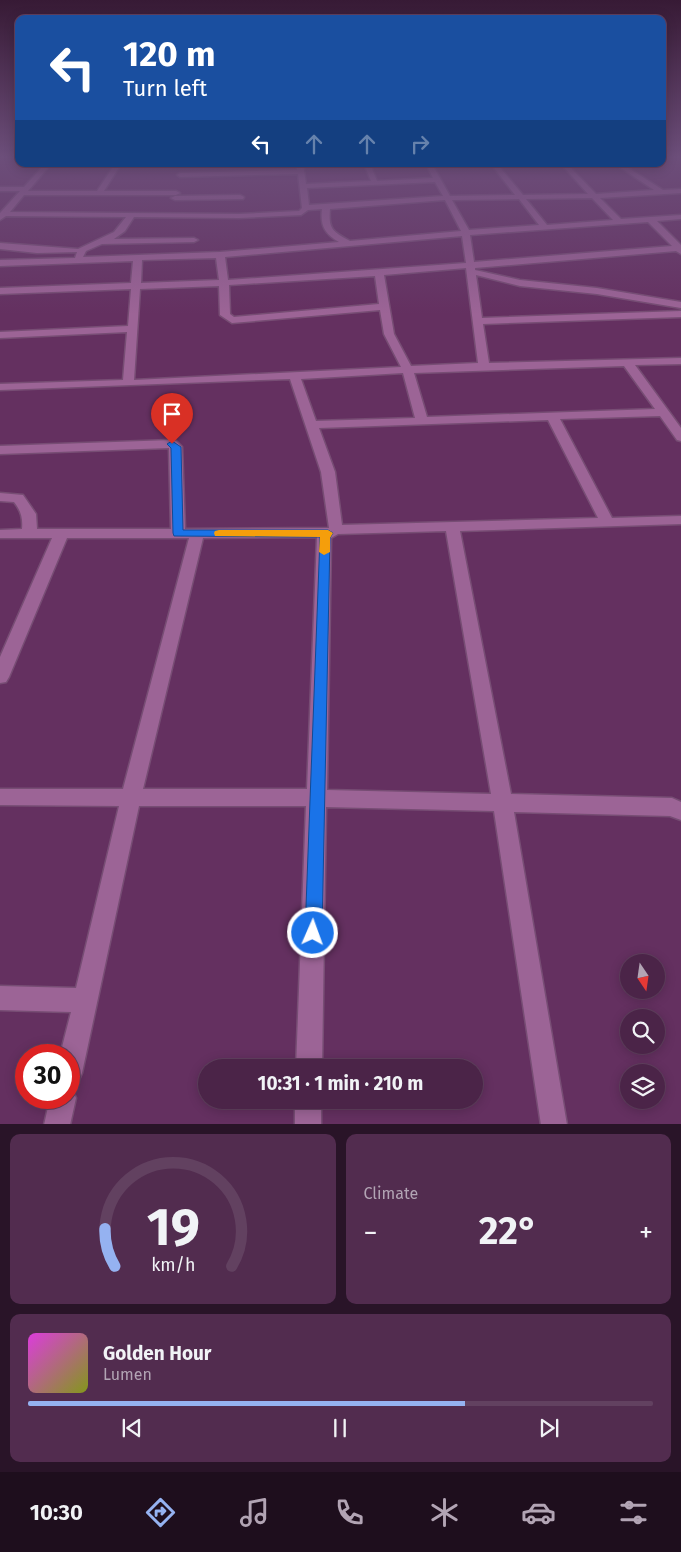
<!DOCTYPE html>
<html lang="en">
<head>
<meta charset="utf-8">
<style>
	:root { --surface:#4b2448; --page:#522c4f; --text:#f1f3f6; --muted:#b2a4b4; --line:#624160; --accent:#95b2f1 }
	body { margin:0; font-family:"Fira Sans",sans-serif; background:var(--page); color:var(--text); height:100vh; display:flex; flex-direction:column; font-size:19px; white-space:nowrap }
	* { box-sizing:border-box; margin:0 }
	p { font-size:16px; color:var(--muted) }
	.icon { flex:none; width:28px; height:28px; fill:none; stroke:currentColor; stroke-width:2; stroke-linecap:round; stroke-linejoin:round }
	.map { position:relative; height:1124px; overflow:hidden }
	.drawer { display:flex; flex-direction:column; gap:10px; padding:10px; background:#291428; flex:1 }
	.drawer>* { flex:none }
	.hud { position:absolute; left:15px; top:15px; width:651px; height:152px; border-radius:10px; box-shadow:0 2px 12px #0003,0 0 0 1px var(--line); background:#1a4fa0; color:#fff; overflow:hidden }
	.needle { width:32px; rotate:167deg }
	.buttons { position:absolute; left:620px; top:954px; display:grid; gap:10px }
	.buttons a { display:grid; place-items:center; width:45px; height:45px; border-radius:50%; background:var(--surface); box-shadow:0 2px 12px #0003,0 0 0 1px var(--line); font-size:25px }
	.speed { position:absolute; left:15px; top:1044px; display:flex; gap:10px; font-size:25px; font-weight:700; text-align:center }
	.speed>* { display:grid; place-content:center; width:65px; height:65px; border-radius:50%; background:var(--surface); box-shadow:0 2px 12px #0003,0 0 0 1px var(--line); line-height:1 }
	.speed .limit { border:8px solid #d22; background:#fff; color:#111 }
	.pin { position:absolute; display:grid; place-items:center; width:42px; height:42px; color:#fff; margin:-51px -21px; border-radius:50% 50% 50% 0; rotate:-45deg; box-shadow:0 0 5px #0007 }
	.pin .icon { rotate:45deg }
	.me { position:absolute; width:55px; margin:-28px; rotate:2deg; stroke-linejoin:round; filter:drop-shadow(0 0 4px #0008) }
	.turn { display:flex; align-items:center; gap:18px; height:105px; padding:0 25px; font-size:22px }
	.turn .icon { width:65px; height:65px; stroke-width:2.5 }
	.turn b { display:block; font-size:35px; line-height:42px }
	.lanes { display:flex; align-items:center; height:48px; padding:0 25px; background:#0003; justify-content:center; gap:25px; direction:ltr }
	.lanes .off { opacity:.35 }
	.big { font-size:38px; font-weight:700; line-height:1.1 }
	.drawer .card { flex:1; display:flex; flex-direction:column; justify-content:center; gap:8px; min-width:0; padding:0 18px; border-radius:10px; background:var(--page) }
	.drawer .dial { align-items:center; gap:0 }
	.dial svg { height:130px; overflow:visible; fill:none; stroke:var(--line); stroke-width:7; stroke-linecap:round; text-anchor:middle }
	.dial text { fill:var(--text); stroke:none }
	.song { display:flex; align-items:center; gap:15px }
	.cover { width:60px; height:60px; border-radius:8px; background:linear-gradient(135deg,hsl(300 70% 55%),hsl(70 70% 35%)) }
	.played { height:5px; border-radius:2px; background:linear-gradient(90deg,var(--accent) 70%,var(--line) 70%) }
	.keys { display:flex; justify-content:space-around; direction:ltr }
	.heat { display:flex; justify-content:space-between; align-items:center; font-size:28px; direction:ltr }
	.drawer .tiles { flex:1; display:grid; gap:10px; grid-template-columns:1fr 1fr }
	.card:last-child { grid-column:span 2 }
	.trip { position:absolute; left:198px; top:1059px; width:285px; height:50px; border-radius:25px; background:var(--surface); box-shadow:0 2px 12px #0003,0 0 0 1px var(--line); font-weight:700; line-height:50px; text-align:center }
	.tab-bar { display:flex; height:80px; justify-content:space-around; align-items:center; background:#1e0e1d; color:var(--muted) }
	.tab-bar .icon { width:35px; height:35px }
	.tab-bar .current { color:var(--accent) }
	.tab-bar b { font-size:22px; color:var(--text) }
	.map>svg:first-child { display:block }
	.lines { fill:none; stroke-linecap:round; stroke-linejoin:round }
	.minor-casing { stroke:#774d74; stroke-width:3 }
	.minor { fill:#9c6496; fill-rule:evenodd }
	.route { fill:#1a73e8; stroke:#114b97 }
	.slow { fill:#f59e0b }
</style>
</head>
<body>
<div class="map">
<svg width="681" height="1125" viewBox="0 0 681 1125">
	<rect width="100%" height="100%" fill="#643060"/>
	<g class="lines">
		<g class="minor-casing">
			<path id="minor" d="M 45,164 L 51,164 L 28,191 L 97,191 L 115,164 L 121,164 L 104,191 L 176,191 L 180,193 L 176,195 L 24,195 L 10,212 L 239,214 L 299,211 L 302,208 L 298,174 L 180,177 L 177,175 L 180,173 L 297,170 L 297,164 L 303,164 L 306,184 L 371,181 L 364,164 L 370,164 L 377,181 L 433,178 L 426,164 L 432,164 L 450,196 L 515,195 L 491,164 L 497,164 L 523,195 L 588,194 L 561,164 L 567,164 L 596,194 L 654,190 L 615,164 L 622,164 L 663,190 L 681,189 L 681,193 L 600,198 L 621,219 L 681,215 L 681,219 L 657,221 L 681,245 L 681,254 L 676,251 L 475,268 L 475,270 L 520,280 L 597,288 L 681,302 L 681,308 L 597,294 L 520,286 L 476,275 L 482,318 L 681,311 L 681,317 L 483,324 L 489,363 L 681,358 L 681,364 L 635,365 L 681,428 L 681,441 L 677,440 L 660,416 L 560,419 L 612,518 L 681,516 L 681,524 L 460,531 L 511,794 L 672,798 L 681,802 L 681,820 L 670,816 L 514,812 L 567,1125 L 541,1125 L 494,811 L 326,807 L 322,1068 L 296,1068 L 306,806 L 139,806 L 82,1073 L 78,1082 L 69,1086 L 69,1055 L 60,1055 L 71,1012 L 0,1010 L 0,986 L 76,988 L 119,806 L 0,805 L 0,789 L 123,789 L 189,538 L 67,538 L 9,677 L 6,682 L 0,683 L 0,657 L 52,538 L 0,538 L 0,530 L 22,529 C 23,518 21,511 14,502 L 0,501 L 0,493 L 23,495 L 36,514 L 37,529 L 171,529 L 169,448 L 0,454 L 0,446 L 172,440 L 176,441 L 182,447 L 185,529 L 329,528 L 321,472 L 290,379 L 0,390 L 0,384 L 123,380 L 127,332 L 0,338 L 0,332 L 128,326 L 131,289 L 0,294 L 0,288 L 131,283 L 133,261 L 0,266 L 0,260 L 75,258 L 77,252 L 37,253 L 0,249 L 0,243 L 78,249 L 114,232 L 126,217 L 6,216 L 0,220 L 0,213 L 20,191 L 0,191 L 0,187 L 24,187 ZM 435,182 L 443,196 L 309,205 L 307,188 ZM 592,198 L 613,220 L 547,225 L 526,199 ZM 519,199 L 539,225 L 469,230 L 452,200 ZM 445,200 L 461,231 L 350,241 C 333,232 328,229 330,209 ZM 322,209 C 320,226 325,234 339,242 L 220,252 L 83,257 L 86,251 L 102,244 L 194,242 L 198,240 L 194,238 L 114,239 L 125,231 L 134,217 L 239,218 L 301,215 L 308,210 ZM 648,222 L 672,246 L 474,262 L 470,235 ZM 462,236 L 466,263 L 228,280 L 225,257 ZM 216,258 L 219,280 L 141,283 L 142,260 ZM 466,268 L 478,363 L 411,366 L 394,334 L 384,275 ZM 375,276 L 379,304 L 234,317 L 230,314 L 229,285 ZM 219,286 L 220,315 L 232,323 L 380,310 L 384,334 L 401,367 L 134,380 L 140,289 ZM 624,366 L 655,409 L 427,417 L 414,373 ZM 403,373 L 415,418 L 316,421 L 301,379 ZM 548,420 L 598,518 L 342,525 L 335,472 L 319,428 ZM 446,531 L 491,794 L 327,790 L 331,538 L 338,534 ZM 317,537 L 307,789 L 143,789 L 203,538 Z
				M 240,195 L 244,197 L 243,199 L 175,200 L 171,198 L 175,196 Z
				M 69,1087 L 72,1089 L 76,1098 L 70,1125 L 44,1125 L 50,1098 L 69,1098 Z
				M 295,1100 L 321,1100 L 321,1125 L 295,1125 Z"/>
		</g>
		<use href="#minor" class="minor"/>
	</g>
	<linearGradient id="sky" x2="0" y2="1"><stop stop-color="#371a35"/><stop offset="0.5" stop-color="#6c4e7a"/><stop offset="1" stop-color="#6c4e7a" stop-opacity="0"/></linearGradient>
	<rect width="681" height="314" fill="url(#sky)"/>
	<path class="route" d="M 172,441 L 181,447 L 183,530 L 328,530 L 333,533 L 330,538 L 322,933 L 319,939 L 313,941 L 307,939 L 305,933 L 320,537 L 174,536 L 173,533 L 171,448 L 167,444 Z"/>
	<path class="slow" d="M 219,530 L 328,530 L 333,533 L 330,538 L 330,552 L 324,555 L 319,552 L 320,537 L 215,536 L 214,533 L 215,531 Z"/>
</svg>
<div class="buttons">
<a><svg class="needle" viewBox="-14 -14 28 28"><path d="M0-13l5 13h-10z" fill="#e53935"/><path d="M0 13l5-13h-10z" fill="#b2a4b4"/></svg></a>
<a><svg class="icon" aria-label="search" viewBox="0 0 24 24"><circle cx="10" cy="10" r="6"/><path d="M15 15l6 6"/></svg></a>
<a><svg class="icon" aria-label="layers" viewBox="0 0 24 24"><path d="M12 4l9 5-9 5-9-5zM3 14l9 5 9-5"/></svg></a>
</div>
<div class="speed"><div class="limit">30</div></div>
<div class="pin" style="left:172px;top:444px;background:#d93025"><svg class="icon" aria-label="arrive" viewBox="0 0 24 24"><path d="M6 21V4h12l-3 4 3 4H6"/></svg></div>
<svg class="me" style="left:313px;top:933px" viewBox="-20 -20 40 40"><circle r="17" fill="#1a73e8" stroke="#fff" stroke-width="3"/><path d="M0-11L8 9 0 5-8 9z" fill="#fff"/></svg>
<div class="trip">10:31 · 1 min · 210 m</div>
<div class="hud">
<div class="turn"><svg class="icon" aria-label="left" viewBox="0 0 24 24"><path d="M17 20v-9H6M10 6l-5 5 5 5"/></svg><div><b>120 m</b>Turn left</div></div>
<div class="lanes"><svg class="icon" aria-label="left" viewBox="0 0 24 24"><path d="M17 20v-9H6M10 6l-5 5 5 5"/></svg><svg class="icon off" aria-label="ahead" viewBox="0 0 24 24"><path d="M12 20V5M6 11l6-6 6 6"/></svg><svg class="icon off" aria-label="ahead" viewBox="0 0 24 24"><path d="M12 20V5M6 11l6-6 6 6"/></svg><svg class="icon off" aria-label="right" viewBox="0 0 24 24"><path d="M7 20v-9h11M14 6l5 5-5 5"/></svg></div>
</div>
</div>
<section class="drawer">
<div class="tiles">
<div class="card dial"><svg viewBox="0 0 100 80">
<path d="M14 69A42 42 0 1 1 86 69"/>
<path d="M14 69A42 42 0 0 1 8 46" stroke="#95b2f1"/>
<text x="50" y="56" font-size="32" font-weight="700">19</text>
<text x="50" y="72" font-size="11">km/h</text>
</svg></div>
<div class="card"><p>Climate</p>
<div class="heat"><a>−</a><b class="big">22°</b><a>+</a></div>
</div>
<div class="card">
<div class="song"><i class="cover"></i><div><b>Golden Hour</b><p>Lumen</p></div></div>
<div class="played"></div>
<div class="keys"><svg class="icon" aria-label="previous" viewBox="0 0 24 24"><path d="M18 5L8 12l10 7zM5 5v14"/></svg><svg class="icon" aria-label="pause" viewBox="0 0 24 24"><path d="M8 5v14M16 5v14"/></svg><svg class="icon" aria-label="next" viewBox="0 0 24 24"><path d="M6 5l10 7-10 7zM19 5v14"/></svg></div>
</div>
</div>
</section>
<nav class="tab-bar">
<b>10:30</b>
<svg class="icon current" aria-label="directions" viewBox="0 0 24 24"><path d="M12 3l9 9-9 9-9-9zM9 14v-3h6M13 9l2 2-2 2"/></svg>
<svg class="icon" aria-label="music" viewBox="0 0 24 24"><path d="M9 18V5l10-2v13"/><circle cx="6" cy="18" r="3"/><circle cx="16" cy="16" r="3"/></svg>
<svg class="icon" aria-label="phone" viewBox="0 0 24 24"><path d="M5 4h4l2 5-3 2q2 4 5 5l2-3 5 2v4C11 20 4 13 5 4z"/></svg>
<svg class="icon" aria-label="climate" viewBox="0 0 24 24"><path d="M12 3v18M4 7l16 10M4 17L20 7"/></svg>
<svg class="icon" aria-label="car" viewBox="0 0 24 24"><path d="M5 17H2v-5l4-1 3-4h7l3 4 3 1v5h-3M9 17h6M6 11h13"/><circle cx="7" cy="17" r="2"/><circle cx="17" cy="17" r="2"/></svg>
<svg class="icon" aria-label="filters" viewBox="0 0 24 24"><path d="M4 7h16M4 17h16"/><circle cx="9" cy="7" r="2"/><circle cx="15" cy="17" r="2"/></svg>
</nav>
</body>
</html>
